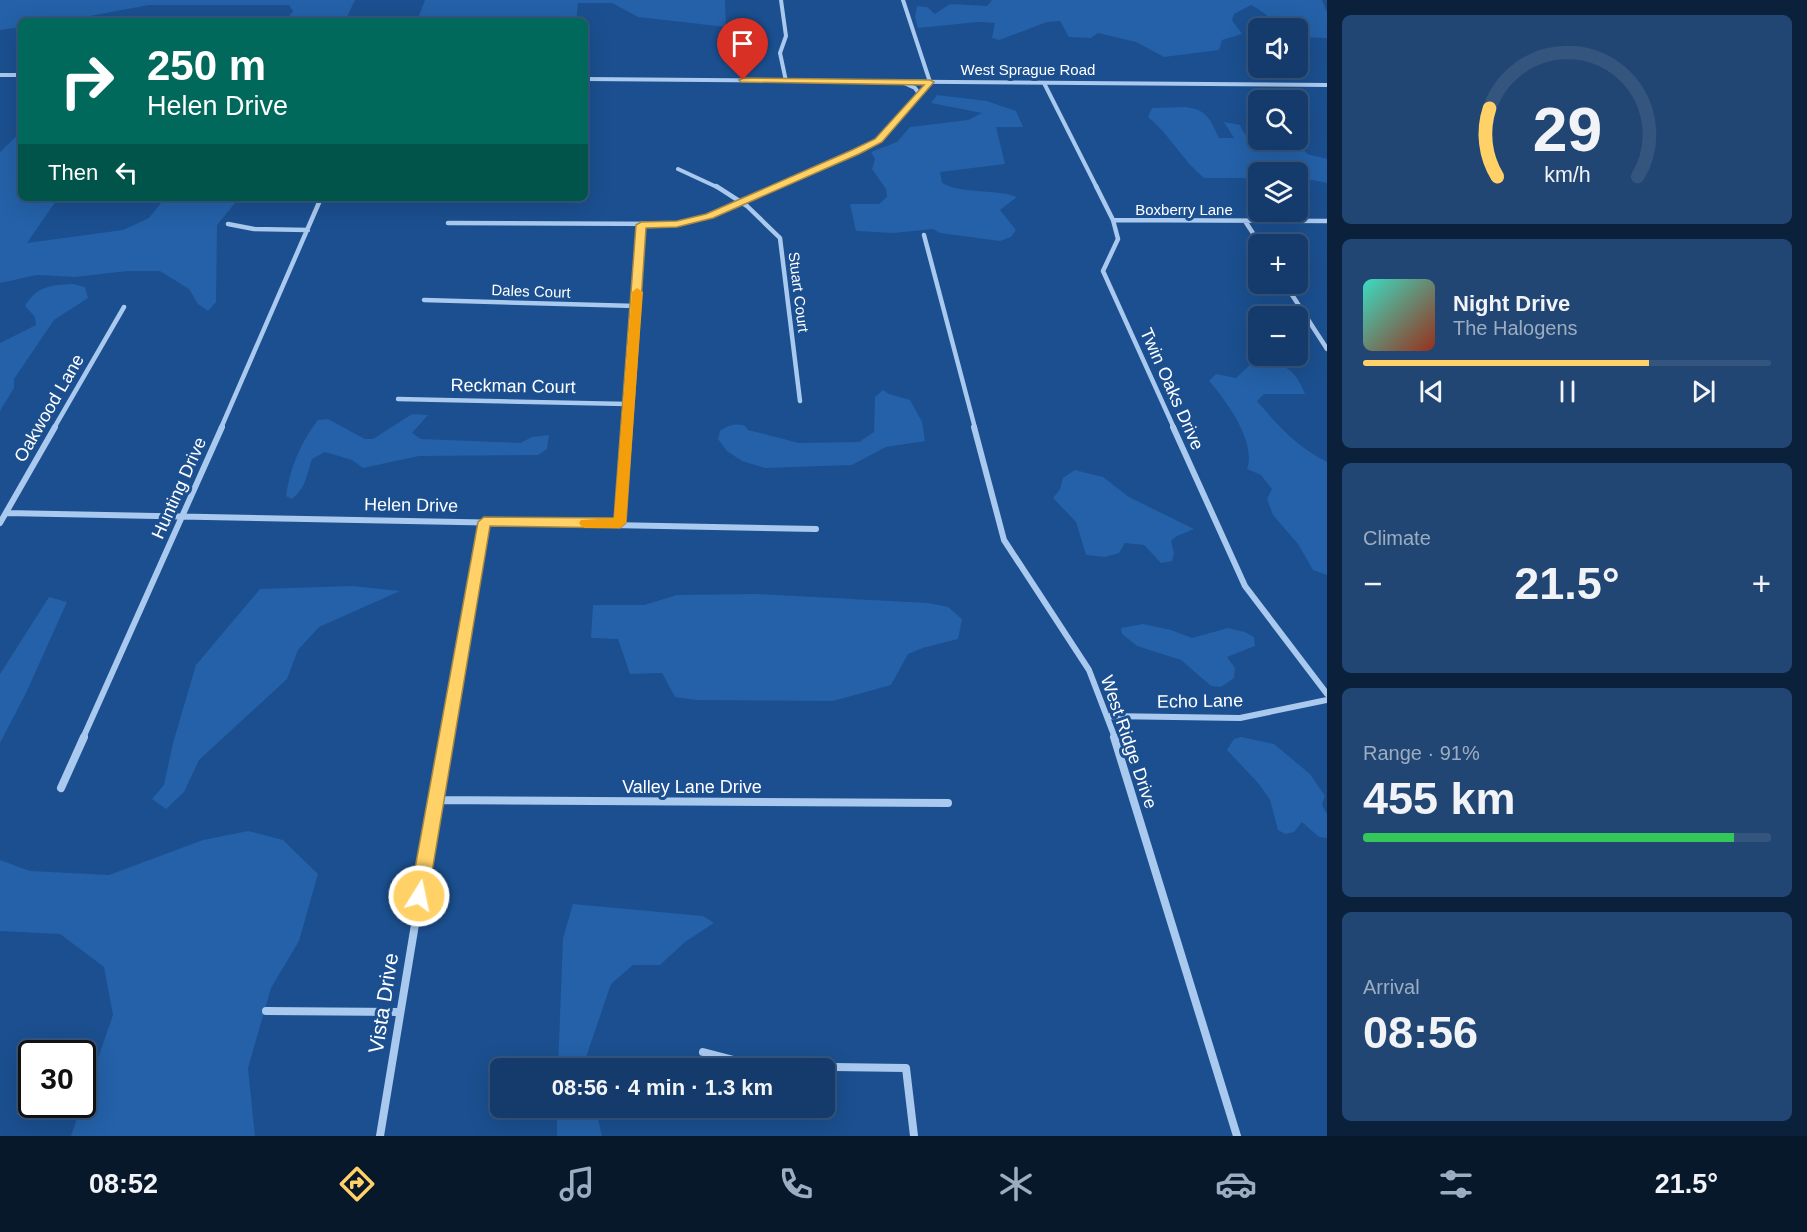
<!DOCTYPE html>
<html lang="en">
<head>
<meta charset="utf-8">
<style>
	:root { --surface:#143b6b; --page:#214673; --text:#f1f3f6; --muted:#9dadc1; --line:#33557e; --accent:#ffd166 }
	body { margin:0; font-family:Arial,sans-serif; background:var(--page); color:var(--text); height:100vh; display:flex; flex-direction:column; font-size:22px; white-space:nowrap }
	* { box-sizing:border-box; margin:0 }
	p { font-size:20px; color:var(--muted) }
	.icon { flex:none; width:33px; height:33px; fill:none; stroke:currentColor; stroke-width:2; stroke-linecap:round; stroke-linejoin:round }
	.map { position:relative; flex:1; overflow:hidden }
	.side { display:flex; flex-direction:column; gap:15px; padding:15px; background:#0b203b; width:480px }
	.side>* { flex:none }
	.guide { position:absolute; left:18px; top:18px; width:570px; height:183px; border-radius:9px; box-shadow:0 6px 24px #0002,0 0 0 2px var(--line); background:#00695c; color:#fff; overflow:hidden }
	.tools { position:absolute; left:1248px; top:18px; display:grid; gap:12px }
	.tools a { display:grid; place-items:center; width:60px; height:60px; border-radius:9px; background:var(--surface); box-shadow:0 6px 24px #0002,0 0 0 2px var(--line); font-size:30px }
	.speed { position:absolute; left:18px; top:1040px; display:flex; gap:12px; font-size:30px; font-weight:700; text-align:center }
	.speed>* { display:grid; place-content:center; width:78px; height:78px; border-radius:50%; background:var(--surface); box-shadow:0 6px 24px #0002,0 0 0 2px var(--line); line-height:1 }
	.speed .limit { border:3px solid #111; border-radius:9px; background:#fff; color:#111 }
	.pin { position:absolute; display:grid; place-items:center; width:51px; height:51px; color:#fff; margin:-62px -26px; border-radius:50% 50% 50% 0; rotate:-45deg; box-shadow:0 0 6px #0007 }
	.pin .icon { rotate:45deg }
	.me { position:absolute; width:66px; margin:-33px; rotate:10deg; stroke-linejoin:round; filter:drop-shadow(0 0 4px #0008) }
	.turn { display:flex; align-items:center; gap:21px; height:126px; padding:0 30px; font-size:27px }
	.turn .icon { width:78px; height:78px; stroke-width:2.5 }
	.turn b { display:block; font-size:42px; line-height:51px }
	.then { display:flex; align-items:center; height:57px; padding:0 30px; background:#0003; gap:12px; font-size:22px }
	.big { font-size:45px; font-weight:700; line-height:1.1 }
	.side .widget { flex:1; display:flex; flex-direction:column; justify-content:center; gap:9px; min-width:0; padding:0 21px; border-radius:9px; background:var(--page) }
	.side .dial { align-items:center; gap:0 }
	.dial svg { height:156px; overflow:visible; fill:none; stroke:var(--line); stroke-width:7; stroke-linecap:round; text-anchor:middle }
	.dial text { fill:var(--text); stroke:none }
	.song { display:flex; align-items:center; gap:18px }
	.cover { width:72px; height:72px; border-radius:9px; background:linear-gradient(135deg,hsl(170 70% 55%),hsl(10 70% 35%)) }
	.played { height:6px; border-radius:3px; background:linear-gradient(90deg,var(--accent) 70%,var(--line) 70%) }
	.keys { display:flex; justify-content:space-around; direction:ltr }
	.heat { display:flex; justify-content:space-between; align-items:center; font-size:33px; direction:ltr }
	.charge { height:9px; border-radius:4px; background:linear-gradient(90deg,#34c759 91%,var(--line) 0) }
	.trip { position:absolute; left:490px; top:1058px; width:345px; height:60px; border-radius:9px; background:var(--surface); box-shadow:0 6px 24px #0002,0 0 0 2px var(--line); font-weight:700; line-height:60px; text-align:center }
	.menu { display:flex; height:96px; justify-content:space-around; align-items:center; background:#08182b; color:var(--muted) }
	.menu .icon { width:42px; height:42px }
	.menu .active { color:var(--accent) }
	.menu b { font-size:27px; color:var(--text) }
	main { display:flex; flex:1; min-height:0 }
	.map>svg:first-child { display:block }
	.green { fill:#2461a8 }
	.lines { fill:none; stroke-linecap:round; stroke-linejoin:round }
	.minor-far3 { stroke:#a9c9ee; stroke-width:4 }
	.minor-far2 { stroke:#a9c9ee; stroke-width:4.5 }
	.minor-far1 { stroke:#a9c9ee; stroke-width:6 }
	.minor { stroke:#a9c9ee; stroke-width:8 }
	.tertiary { fill:#a9c9ee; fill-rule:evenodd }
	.route { fill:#ffd166; stroke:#a68842; stroke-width:1.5 }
	.slow { fill:#f59e0b }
	.labels { text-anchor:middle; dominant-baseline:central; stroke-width:6; stroke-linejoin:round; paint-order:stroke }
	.far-street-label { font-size:15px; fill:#fff; stroke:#1b4f8f }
	.street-label { font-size:18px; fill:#fff; stroke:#1b4f8f }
	.near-street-label { font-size:21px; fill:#fff; stroke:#1b4f8f }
</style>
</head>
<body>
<main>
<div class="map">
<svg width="1327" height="1136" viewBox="0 0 1327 1136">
	<rect width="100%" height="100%" fill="#1b4f8f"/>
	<path class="green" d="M 0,0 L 355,0 L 345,21 L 286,21 L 293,11 L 289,5 L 149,5 L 63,21 L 21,21 L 21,27 L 0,30 Z
		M 425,0 L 725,0 L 726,27 L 638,17 L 612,3 L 578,3 L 576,21 L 417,21 Z
		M 992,0 L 1322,0 L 1327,12 L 1327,38 L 1298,37 L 1298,28 L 1281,28 C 1276,21 1259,9 1251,5 L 1234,14 L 1232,20 L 1242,34 L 1222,40 L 1219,50 L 1164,57 L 1136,42 L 1098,33 L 1091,38 L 1069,37 L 1060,21 L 1047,22 L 999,40 L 992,38 L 995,23 L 978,22 L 918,28 L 915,17 L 917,6 L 927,7 L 935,14 L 950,4 L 987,6 Z
		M 937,95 L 987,101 L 1016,111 L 1023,127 L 996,127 L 1005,164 L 940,172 L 942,183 C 965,195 992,188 1017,197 L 1000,210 L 1016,230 L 1011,237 L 1000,241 L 940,233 L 933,229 L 894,233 L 856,231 L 850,204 L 879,204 L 887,197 L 886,189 L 872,169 L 875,159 L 871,152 L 897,142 L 910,127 L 968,120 L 982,113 L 931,103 Z
		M 1184,107 C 1207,109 1210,119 1219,138 L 1234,138 L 1224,122 L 1240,125 C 1247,142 1257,144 1274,145 L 1276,140 L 1296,140 L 1307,154 L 1327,159 L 1327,183 L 1298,177 L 1298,172 L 1258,172 L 1258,178 L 1204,178 C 1182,160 1170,135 1148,117 L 1152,108 Z
		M 21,132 L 21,198 L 58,198 L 27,243 L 123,230 L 149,218 L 165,198 L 239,198 L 217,225 L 216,302 L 208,311 L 198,304 L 189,289 L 160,271 L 128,271 L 75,277 L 37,275 L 0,283 L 0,152 Z
		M 73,284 L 85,287 L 88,298 L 54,320 L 14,379 L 14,388 L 0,411 L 0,343 L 36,325 L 35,317 L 25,306 C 37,286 50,285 73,284 Z
		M 1253,362 C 1284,365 1293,364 1305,394 L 1264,394 L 1257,401 C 1278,426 1297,447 1327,462 L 1327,575 L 1313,570 L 1298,544 L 1273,515 L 1267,499 L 1272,489 L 1261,475 L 1247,469 C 1257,443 1226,400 1209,381 L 1216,374 L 1236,378 Z
		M 883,390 L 889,394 L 910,400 L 922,422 L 925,441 L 886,447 L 852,465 L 765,468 L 742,461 L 727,451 L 718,439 L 720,431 C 728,425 735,423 745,426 L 748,430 L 799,443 L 859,442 L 874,432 L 875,397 Z
		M 412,414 L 428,415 L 412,433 L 421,439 L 520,443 L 532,437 L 549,435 L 547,449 L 538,455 L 419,456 L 363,468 L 352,460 L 325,452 L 312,459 C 307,474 306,488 292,499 L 286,496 C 290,467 301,442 318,420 L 328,419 L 365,439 L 373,439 Z
		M 1075,470 L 1103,477 L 1129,497 L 1194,529 L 1177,536 L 1171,541 L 1174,553 L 1172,561 L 1161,563 L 1144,545 L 1125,543 L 1119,553 L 1105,557 L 1086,555 L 1076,522 L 1053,498 L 1060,489 L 1063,478 Z
		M 352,586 L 400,591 L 319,627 L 298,650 L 287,679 L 199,760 L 184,792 L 166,809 L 152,799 L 164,785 L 173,743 L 196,665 L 260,589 Z
		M 755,594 L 928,603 L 948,607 L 962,619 L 958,639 L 923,648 L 908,654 L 891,685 L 833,701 L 696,700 L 675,697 L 662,673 L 630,674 L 618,639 L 591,638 L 593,605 L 644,605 L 677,595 Z
		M 49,597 L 67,602 L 26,693 L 0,743 L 0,674 Z
		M 1143,624 L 1171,630 L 1192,638 L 1228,628 L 1245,632 L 1254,637 L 1255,646 L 1227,657 L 1235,668 L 1234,678 L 1221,687 L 1211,686 L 1181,660 L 1137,646 L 1122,634 L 1121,628 Z
		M 1241,737 L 1274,744 L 1310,774 L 1325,796 L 1322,805 L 1327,814 L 1327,838 L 1319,837 L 1302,822 L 1294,832 L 1285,834 L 1278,830 L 1270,800 L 1259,784 L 1227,750 L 1234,739 Z
		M 248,831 L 283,840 L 318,874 L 299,941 L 271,988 L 248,1068 L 255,1136 L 71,1136 L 113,1015 L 104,967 L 60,934 L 0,931 L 0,860 L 30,871 L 109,875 L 203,840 Z
		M 573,904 L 703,916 L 714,923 L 685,942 L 660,965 L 633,965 L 611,984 L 585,1060 L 587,1068 L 558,1068 L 563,938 Z
		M 557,1107 L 595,1107 L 602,1136 L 557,1136 Z"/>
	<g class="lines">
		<path class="minor-far3" d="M 781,0 L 786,36 L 780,53 L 786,81
			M 902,82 L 915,88 L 920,95
			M 1044,83 L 1097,188
			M 678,169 L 719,188
			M 773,188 L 879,141 L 930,82 L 903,0"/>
		<path class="minor-far2" d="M 716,186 L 747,206 L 780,238 L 800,401
			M 1096,186 L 1113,220 L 1118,239 L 1103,271 L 1174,428
			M 1113,220 L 1327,221
			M 1245,221 L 1260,244
			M 448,223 L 677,224 L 709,216 L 777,186
			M 228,224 L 254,229 L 308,230
			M 924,235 L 975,428
			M 1285,284 L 1327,349
			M 424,300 L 636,306
			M 398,399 L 627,404
			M 54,428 L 124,307
			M 221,428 L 321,198
			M 627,428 L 641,225"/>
		<path class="minor-far1" d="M 974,427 L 1004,540 L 1089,670 L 1115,738
			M 1173,427 L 1245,586 L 1327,694
			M 6,513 L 816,529
			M 0,523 L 55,427
			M 620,523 L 627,427
			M 1108,716 L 1240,718 L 1327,700
			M 83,738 L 222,427
			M 446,738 L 484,522"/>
		<path class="minor" d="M 1114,737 L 1237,1136
			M 61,788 L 84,737
			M 435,800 L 948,803
			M 266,1011 L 400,1012
			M 703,1052 L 757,1066 L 906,1068 L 914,1136
			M 380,1136 L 446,737"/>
		<path class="tertiary" d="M 0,73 L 21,73 L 21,77 L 0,77 Z
			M 585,77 L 1327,83 L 1327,87 L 585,81 Z"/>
	</g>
	<path class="route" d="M 743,78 L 930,80 L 934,82 L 882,142 L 859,154 L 713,218 L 677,227 L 646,228 L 626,523 L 620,528 L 490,526 L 428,896 L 425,902 L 419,905 L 413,902 L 410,896 L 478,522 L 484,517 L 614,518 L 636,225 L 641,222 L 677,221 L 706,214 L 852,150 L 875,139 L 924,85 L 741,82 L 739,80 Z"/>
	<path class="slow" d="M 637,288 L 643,292 L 626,523 L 620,528 L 585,528 L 581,526 L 579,523 L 581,520 L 614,518 L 632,292 Z"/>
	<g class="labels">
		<g class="far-street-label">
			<text x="1028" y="69">West Sprague Road</text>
			<text x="1184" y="209">Boxberry Lane</text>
			<text transform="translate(531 291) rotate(2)">Dales Court</text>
			<text transform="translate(799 292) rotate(83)">Stuart Court</text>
		</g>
		<g class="street-label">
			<text transform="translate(513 386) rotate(1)">Reckman Court</text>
			<text transform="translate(1172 389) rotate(66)">Twin Oaks Drive</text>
			<text transform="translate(49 408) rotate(-60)">Oakwood Lane</text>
			<text transform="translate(179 488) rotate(-66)">Hunting Drive</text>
			<text transform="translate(411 505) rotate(1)">Helen Drive</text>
			<text transform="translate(1200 701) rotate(-1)">Echo Lane</text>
			<text transform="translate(1129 742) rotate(71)">West Ridge Drive</text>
			<text x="692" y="787">Valley Lane Drive</text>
		</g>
		<g class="near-street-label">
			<text transform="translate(383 1003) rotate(-81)">Vista Drive</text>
		</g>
	</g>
</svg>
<div class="tools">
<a><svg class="icon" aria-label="sound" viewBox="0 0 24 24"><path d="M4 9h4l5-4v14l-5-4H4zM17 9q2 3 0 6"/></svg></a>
<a><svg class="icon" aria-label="search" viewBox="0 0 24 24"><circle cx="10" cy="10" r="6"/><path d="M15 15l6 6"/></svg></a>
<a><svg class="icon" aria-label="layers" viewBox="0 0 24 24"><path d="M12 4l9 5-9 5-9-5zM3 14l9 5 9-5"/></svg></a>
<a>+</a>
<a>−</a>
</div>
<div class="speed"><div class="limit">30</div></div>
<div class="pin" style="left:743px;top:80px;background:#d93025"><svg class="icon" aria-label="arrive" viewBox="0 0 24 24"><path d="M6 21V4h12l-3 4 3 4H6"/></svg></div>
<svg class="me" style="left:419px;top:896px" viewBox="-20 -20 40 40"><circle r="17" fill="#ffd166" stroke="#fff" stroke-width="3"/><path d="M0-11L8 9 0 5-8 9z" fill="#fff"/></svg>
<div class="trip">08:56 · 4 min · 1.3 km</div>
<div class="guide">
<div class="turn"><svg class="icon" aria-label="right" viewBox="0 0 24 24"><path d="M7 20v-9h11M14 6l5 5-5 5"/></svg><div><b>250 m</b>Helen Drive</div></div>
<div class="then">Then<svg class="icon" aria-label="left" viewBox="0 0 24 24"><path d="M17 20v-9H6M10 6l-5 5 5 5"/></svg></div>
</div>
</div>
<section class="side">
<div class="widget dial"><svg viewBox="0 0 100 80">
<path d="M14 69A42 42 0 1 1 86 69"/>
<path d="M14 69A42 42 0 0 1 10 34" stroke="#ffd166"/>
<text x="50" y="56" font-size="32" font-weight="700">29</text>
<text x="50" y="72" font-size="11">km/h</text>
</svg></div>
<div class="widget">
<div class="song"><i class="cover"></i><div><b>Night Drive</b><p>The Halogens</p></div></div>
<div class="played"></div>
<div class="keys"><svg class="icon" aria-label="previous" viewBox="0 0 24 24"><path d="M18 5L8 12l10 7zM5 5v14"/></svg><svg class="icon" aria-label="pause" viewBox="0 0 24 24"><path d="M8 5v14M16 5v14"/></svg><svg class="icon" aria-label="next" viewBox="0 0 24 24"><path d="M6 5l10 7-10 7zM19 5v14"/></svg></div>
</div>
<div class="widget"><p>Climate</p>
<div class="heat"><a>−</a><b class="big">21.5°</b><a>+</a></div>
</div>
<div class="widget"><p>Range · 91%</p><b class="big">455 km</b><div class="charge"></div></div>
<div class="widget"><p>Arrival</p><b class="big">08:56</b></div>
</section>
</main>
<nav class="menu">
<b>08:52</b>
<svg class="icon active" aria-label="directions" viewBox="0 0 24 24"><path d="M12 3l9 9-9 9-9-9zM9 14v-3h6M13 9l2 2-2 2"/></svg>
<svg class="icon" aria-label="music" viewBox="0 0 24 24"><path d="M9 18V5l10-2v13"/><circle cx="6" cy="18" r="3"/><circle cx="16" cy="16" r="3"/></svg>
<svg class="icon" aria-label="phone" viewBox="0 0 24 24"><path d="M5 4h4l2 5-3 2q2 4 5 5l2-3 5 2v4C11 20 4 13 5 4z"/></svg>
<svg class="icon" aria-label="climate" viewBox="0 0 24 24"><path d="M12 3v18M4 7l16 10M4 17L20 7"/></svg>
<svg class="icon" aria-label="car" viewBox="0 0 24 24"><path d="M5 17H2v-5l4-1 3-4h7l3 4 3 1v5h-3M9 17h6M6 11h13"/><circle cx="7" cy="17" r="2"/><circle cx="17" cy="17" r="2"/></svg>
<svg class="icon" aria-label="filters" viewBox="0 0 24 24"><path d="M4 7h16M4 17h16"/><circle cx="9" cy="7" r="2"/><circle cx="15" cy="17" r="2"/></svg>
<b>21.5°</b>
</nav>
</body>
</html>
